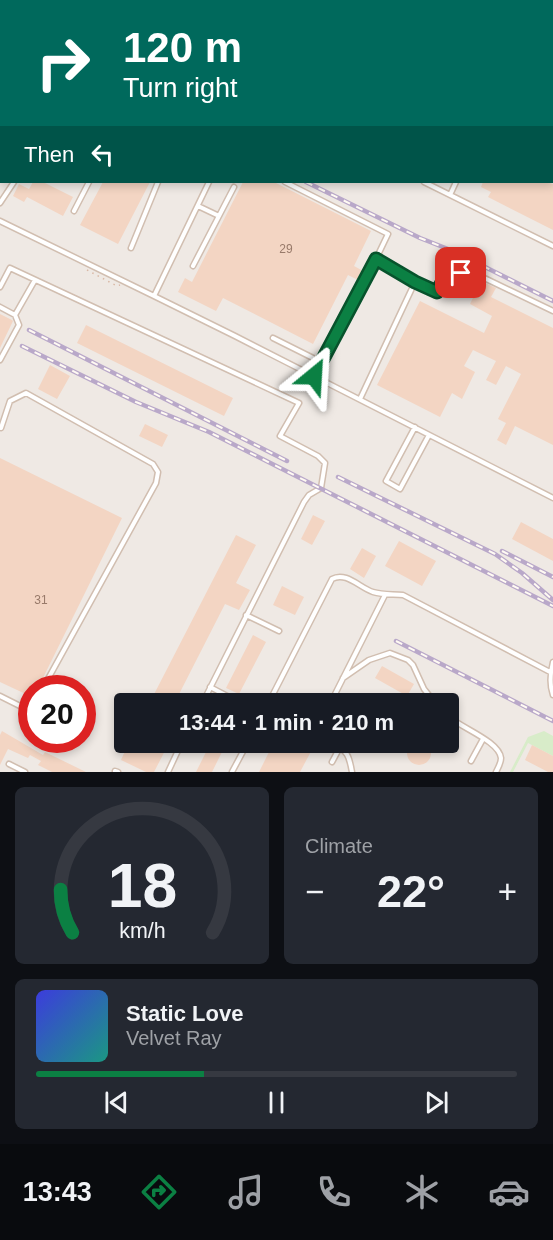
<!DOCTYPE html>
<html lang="en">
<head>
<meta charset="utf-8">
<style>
	:root { --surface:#171b24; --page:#242831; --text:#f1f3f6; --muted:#9ea1a6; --line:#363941; --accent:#0b8043 }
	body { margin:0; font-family:Helvetica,sans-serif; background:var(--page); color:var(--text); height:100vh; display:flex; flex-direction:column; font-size:22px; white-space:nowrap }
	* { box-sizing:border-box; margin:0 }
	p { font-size:20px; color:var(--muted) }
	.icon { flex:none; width:33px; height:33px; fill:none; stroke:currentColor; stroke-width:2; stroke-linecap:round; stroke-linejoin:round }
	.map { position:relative; height:772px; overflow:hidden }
	.side { display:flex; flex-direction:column; gap:15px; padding:15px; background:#0d0f14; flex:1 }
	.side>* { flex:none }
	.top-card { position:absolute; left:0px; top:0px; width:554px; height:183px; box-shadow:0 3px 9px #0003; background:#00695c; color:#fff; overflow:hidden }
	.speed { position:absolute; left:18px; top:675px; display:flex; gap:12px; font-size:30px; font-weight:700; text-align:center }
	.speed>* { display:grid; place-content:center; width:78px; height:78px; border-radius:50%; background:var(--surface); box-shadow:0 3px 9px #0003; line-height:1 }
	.speed .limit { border:9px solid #d22; background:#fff; color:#111 }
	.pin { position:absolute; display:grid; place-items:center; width:51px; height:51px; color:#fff; margin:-26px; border-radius:12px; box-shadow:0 3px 9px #0006 }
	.me { position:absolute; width:66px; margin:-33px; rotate:27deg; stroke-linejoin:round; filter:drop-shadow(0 0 4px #0008) }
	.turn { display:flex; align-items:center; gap:21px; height:126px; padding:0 24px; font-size:27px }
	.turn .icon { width:78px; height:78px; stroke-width:2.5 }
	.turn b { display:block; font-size:42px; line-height:51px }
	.then { display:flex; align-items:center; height:57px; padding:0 24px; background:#0003; gap:12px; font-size:22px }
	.big { font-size:45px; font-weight:600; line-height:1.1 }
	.side .widget { flex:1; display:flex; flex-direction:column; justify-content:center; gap:9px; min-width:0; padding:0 21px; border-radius:9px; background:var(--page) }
	.side .dial { align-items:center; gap:0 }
	.dial svg { height:156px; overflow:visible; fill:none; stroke:var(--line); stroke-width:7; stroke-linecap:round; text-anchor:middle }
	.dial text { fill:var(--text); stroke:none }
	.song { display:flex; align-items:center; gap:18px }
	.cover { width:72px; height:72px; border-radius:9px; background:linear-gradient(135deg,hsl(240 70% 55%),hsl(170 70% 35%)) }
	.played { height:6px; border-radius:3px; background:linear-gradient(90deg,var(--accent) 35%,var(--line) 35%) }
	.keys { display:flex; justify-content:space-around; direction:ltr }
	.heat { display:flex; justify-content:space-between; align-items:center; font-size:33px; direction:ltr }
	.side .tiles { flex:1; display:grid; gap:15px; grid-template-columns:1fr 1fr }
	.widget:last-child { grid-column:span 2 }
	.trip { position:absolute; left:114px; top:693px; width:345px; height:60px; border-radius:6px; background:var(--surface); box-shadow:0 3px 9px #0003; font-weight:600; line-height:60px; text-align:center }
	.tab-bar { display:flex; height:96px; justify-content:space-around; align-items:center; background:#090b0e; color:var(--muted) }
	.tab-bar .icon { width:42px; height:42px }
	.tab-bar .on { color:var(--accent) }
	.tab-bar b { font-size:27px; color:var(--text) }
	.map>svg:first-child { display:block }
	.industrial { fill:#efe9e4; fill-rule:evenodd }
	.green { fill:#d8ecc9 }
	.building { fill:#f3d5c3 }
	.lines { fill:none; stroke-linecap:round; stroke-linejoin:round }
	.service-casing { stroke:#d1beb0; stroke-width:7 }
	.path { stroke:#d9b8a5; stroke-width:1.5; stroke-dasharray:1.5 4.5; stroke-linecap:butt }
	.service { stroke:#fff; stroke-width:4 }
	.rail-casing { stroke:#b9a8c9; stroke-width:4.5 }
	.rail { stroke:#fffaf3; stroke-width:2; stroke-dasharray:7; stroke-linecap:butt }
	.route-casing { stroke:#07532c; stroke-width:15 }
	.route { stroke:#0b8043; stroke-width:10 }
	.labels { text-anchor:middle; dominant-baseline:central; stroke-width:4.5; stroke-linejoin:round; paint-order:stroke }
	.number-label { font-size:12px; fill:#987a6a }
</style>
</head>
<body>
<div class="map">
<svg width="553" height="772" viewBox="0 0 553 772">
	<rect width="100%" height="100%" fill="#fdf6ec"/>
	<path class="industrial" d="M 0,0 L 553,0 L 553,772 L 0,772 ZM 2,2 L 552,2 L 552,182 L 2,182 ZM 32,688 L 82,688 L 82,740 L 32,740 ZM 124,704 L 448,704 L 448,742 L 124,742 Z"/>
	<path class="green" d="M 544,731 L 553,736 L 553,756 L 528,743 L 513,772 L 510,772 L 528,737 Z"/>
	<path class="building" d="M 33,182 L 43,182 L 73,197 L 63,216 L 27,197 L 24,202 L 13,196 L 19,184 L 29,189 Z
		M 103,182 L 150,182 L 118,244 L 80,225 Z
		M 243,182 L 274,182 L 371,231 L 354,266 L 365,272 L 360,281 L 348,275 L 313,344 L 223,298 L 216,311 L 178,292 L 185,278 L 192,282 Z
		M 483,182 L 547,182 L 553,184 L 553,230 L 488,197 L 491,192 L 481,187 Z
		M 481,281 L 496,288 L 491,297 L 553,328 L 553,445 L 515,426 L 506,445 L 497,440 L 506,423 L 498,419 L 521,374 L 506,366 L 496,385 L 486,380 L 496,361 L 473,350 L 464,366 L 475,372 L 462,399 L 452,393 L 440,417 L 377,385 L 420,301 L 484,333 L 492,316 L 470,304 Z
		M 0,314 L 12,320 L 13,321 L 0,348 Z
		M 86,325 L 233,398 L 224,416 L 77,343 Z
		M 50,365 L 70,376 L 57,399 L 38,389 Z
		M 145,424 L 168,435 L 162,447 L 139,436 Z
		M 0,458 L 122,518 L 38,688 L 32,688 L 32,697 L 0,682 Z
		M 313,515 L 325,521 L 312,545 L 301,539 Z
		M 521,522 L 553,539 L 553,561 L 512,539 Z
		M 236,535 L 256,545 L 236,583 L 250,590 L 239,610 L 225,604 L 174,704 L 149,704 Z
		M 399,541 L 436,561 L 422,586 L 385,566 Z
		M 362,548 L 376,556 L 364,578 L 350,569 Z
		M 282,586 L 304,597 L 295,615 L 273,605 Z
		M 253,635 L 266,642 L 239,694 L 226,688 Z
		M 382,666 L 414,684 L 407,696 L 375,678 Z
		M 2,731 L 43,755 L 45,752 L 86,772 L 52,772 L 38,765 L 41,761 L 30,755 L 28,758 L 8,749 L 0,765 L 0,735 Z
		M407 753a12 12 0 1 1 24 0a12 12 0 1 1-24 0Z
		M 129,742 L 162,742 L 168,745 L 154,772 L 146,772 L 121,760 Z
		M 211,742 L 227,742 L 212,772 L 196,772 Z
		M 274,742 L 311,742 L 315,744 L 300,772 L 259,772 Z
		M 532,745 L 553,756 L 553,772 L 548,772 L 525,760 Z"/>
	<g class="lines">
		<g class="service-casing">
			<path id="service" d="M 229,0 L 232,2
				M 312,0 L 314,2
				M 464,0 L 467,2
				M 22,2 L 22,0
				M 61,2 L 62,0
				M 77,2 L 78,0
				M 147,2 L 148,0
				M 300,2 L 301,0
				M 366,2 L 367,0
				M 0,37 L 2,34
				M 552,45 L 553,45
				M 0,121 L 2,118
				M 552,121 L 553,122
				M 0,140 L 2,141
				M 0,151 L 2,148
				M 285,182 L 388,234 L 376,259 L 415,282
				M 424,182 L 553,246
				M 450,195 L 456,182
				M 0,203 L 14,182
				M 198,206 L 219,216
				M 74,211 L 89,182
				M 0,221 L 154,296 L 209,182
				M 131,248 L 158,182
				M 193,266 L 234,187
				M 0,287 L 10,268 L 299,403 L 280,436 L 318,456 L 325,463 L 321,488 L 309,495 L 304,502 L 202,704
				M 154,296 L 235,336 L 553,498
				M 0,307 L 15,315 L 35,280
				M 273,338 L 321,362
				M 0,360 L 19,325 L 15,315
				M 314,376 L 376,259
				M 360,399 L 415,282 L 437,292 L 445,277 L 461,273 L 478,275 L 553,311
				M 415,427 L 386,481 L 400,489 L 429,435
				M 1,428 L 10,401 L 26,393 L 153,464 L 158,472 L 156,483 L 43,688
				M 246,615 L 279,631
				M 553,662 C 550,674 549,684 553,695
				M 343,678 L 369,660 L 390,653 L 408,660 L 413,665 L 424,689 L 436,704
				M 210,687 L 235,700
				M 0,696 L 22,707 L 28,709 L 32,707
				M 268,704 L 332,579 C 346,571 360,588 373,592 C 383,595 393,594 403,595 L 550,672
				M 330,704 L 385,595
				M 448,716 C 461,728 499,741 501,758 C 501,763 498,768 496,772
				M 332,742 C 348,752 349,755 352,772
				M 471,761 L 483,739
				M 332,762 L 340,747
				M 9,764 L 25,772
				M 115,771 L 118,772
				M 168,772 L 182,742
				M 232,772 L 248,742"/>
		</g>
		<path class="path" d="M 87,270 L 117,286 L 120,285"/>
		<use href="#service" class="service"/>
		<g class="rail-casing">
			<path id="rail" d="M 552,84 L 553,84
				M 552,161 L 553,161
				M 552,179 L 553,180
				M 306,182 L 420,238 L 453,251 L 553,301
				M 29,330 L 287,461
				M 22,346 L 136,402 L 209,432 L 553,606
				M 338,477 L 495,554 L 522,573 L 553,600
				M 502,551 L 553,577
				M 396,641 L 553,721"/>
		</g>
		<use href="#rail" class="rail"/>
	</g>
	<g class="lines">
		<g class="route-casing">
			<path id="route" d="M 314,376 L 376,259 L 415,282 L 437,292 L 445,277 L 461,273"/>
		</g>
		<use href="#route" class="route"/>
	</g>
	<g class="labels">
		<g class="number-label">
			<text x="286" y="249">29</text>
			<text x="41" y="600">31</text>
		</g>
	</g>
</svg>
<div class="speed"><div class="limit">20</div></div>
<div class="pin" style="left:461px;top:273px;background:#d93025"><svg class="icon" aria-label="arrive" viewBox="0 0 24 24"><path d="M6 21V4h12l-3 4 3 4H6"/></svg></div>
<svg class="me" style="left:314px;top:376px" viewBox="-20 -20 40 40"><path d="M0-17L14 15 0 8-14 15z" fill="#0b8043" stroke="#fff" stroke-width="4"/></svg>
<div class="trip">13:44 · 1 min · 210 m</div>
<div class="top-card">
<div class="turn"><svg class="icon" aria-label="right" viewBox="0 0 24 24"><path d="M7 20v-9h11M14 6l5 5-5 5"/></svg><div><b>120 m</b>Turn right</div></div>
<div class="then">Then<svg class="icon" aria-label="left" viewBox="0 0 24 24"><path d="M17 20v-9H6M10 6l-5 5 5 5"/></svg></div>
</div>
</div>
<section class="side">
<div class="tiles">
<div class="widget dial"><svg viewBox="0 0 100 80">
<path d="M14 69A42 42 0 1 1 86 69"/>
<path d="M14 69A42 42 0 0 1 8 47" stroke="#0b8043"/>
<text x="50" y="56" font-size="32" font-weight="700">18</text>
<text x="50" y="72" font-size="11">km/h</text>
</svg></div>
<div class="widget"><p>Climate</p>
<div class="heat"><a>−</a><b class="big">22°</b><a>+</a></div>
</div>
<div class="widget">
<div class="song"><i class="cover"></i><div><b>Static Love</b><p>Velvet Ray</p></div></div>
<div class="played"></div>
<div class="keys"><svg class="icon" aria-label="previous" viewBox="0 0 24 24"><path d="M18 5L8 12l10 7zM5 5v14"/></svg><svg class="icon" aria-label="pause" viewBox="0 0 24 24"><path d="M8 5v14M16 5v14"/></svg><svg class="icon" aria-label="next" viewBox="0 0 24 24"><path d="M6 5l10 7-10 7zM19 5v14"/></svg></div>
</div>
</div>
</section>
<nav class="tab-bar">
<b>13:43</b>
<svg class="icon on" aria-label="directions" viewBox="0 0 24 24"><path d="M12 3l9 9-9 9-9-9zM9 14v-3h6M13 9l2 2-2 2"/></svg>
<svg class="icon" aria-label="music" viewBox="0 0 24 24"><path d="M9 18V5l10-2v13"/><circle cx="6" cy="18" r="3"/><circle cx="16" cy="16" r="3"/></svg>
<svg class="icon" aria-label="phone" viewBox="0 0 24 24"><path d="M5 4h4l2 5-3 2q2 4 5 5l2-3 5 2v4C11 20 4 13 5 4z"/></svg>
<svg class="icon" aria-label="climate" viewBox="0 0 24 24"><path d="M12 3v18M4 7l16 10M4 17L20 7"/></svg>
<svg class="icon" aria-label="car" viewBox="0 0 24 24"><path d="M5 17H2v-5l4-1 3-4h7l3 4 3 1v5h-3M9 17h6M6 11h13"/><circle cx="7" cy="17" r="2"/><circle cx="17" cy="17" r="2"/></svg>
</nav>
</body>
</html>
